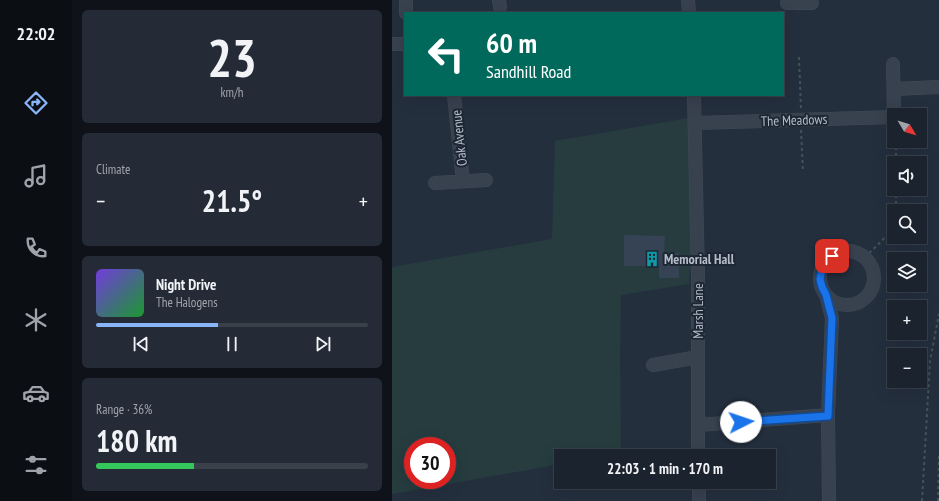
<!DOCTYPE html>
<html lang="en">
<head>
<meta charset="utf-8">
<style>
	:root { --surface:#1b232e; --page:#242b36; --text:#f1f3f6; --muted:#a0a4aa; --line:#39404a; --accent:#8ab4f8 }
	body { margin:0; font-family:"PT Sans Narrow",sans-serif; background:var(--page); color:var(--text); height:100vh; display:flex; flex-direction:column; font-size:15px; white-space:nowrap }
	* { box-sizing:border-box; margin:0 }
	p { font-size:13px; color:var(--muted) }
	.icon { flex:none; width:22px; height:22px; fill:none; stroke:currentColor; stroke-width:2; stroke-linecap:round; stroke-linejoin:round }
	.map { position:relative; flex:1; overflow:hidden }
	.side { display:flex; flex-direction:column; gap:10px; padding:10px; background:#0f1319; width:320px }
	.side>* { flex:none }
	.hud { position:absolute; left:12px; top:12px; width:380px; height:84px; border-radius:0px; box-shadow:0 4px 16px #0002,0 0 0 1px var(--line); background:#00695c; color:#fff; overflow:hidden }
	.needle { width:26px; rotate:128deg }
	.controls { position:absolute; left:495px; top:108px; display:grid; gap:8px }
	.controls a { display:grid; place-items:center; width:40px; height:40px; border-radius:0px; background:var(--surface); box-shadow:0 4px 16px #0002,0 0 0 1px var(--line); font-size:20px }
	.speed { position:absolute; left:12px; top:437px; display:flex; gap:8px; font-size:20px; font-weight:700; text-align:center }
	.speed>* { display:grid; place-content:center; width:52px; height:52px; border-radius:50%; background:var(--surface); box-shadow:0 4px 16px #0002,0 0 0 1px var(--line); line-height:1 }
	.speed .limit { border:6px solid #d22; background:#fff; color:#111 }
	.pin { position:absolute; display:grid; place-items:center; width:34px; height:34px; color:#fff; margin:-17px; border-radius:8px; box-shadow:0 2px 6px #0006 }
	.me { position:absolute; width:44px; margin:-22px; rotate:86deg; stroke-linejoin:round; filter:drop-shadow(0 0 3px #0008) }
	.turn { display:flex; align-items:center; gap:14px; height:84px; padding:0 16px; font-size:18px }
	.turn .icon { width:52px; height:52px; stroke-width:2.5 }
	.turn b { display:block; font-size:28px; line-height:34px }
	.big { font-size:30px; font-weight:800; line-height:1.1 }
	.side .card { flex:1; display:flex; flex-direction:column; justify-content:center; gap:6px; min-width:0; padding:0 14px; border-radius:6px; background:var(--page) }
	.side .dial { align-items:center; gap:0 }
	.dial b { font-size:52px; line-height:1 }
	.song { display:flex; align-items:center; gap:12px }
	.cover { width:48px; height:48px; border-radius:6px; background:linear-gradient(135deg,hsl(260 70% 55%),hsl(130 70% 35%)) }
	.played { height:4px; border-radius:2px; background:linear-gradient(90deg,var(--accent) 45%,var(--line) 45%) }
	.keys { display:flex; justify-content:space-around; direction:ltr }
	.heat { display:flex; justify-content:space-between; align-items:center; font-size:22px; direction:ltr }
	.charge { height:6px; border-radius:3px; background:linear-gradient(90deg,#34c759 36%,var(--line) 0) }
	.trip { position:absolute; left:162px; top:449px; width:222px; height:40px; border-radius:0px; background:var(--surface); box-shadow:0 4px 16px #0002,0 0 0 1px var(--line); font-weight:800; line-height:40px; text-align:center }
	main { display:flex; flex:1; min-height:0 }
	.tabs { display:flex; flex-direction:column; width:72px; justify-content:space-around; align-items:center; background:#0b0e12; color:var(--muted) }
	.tabs .icon { width:28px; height:28px }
	.tabs .active { color:var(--accent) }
	.tabs b { font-size:18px; color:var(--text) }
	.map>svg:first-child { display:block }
	.green { fill:#263c3f; fill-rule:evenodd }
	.building { fill:#364354 }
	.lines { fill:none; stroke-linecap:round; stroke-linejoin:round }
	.minor-casing { stroke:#414a57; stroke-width:14 }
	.path { stroke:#3f5557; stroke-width:2; stroke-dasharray:3 3; stroke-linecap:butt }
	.minor { stroke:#38414e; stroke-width:13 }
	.route-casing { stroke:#114b97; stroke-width:10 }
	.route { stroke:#1a73e8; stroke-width:7 }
	.labels { text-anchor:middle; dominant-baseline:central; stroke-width:4; stroke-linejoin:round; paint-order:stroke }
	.street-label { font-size:14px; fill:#b4bcc9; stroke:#1d2633 }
	.poi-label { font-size:14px; font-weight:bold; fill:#b4bcc9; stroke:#1d2633; text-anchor:start }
</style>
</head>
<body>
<main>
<nav class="tabs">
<b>22:02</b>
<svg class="icon active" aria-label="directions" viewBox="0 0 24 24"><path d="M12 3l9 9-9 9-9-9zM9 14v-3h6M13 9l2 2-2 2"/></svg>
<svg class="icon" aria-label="music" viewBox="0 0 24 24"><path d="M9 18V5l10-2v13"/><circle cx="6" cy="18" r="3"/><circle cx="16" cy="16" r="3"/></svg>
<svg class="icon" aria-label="phone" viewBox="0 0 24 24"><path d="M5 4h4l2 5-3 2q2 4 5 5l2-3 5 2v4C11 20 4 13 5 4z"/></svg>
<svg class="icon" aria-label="climate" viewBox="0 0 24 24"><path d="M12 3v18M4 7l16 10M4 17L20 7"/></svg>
<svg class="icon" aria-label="car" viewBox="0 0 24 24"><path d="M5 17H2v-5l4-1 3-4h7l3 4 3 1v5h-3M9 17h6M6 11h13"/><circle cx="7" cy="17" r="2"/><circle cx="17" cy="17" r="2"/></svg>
<svg class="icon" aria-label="filters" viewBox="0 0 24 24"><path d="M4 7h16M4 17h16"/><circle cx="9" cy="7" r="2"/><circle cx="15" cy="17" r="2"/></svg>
</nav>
<section class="side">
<div class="card dial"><b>23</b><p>km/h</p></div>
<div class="card"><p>Climate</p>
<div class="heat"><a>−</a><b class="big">21.5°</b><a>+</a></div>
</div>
<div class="card">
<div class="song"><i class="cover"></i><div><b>Night Drive</b><p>The Halogens</p></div></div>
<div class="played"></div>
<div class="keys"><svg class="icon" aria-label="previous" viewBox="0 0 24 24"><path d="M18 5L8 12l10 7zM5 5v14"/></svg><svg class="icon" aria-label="pause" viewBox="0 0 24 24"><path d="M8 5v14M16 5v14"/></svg><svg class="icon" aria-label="next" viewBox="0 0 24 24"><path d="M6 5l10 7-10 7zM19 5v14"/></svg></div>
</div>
<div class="card"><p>Range · 36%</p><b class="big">180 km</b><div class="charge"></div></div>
</section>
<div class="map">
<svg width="547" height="501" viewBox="0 0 547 501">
	<rect width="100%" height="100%" fill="#242f3e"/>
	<path class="green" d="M 297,118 L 302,215 L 297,284 L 229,295 L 228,356 L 229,453 L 214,456 L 169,456 L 169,464 L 0,494 L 0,267 L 160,239 L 163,141 ZM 21,446 L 55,446 L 55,480 L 21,480 Z"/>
	<path class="building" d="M 232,235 L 273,236 L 272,253 L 287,253 L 287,278 L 267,278 L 267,266 L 232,266 Z"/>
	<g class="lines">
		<g class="minor-casing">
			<path id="minor" d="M 14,0 L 14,13
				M 107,0 L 108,7
				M 296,0 L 297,13
				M 408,0 L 408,3 L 420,3
				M 395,3 L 408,3
				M 0,44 L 13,44
				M 501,64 L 502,115
				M 502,89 L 547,87
				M 62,95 L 71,181
				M 302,95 L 306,278 L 306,456
				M 303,123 L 502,117
				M 43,183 L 94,180
				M428 278a27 27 0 1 1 54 0a27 27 0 1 1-54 0Z
				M 434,295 L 440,318 L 436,415 L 437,501
				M 261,365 L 306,357
				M 306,425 L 436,415
				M 307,482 L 307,501"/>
		</g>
		<path class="path" d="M 407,57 L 409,110
			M 409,130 L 411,172
			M 504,141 L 504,163
			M 504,189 L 504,211
			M 473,257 C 481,249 498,235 502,224
			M 530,501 L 538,361 L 547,314
			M 546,501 L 547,455"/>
		<use href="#minor" class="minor"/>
	</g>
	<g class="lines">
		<g class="route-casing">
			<path id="route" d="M 349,422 L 436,416 L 440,318 L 434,295 L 430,287 L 428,279 L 430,270 L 434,262 L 440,256"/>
		</g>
		<use href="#route" class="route"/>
	</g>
	<defs>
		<g id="building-bare" transform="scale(1.2)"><path d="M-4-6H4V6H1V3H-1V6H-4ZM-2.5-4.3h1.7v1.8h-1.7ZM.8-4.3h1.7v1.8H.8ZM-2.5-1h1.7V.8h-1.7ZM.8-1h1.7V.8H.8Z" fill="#0f9aa8" stroke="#1d2633" stroke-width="2.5" paint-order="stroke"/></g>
	</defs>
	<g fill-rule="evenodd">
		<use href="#building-bare" x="260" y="259"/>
	</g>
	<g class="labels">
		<g class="street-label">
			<text transform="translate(402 120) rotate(-2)">The Meadows</text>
			<text transform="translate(67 138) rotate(-96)">Oak Avenue</text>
			<text transform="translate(306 311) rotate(-90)">Marsh Lane</text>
		</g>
		<g class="poi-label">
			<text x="272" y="259">Memorial Hall</text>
		</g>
	</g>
</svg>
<div class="controls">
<a><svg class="needle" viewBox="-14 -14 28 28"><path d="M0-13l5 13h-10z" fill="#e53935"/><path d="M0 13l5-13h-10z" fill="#a0a4aa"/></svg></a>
<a><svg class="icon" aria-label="sound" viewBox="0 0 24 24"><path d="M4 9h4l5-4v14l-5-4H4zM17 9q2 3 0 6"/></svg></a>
<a><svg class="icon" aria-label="search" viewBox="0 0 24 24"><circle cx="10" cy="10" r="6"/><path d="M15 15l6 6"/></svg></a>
<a><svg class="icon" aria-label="layers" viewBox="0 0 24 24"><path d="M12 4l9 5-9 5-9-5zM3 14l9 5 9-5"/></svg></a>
<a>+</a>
<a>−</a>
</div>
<div class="speed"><div class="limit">30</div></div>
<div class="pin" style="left:440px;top:256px;background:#d93025"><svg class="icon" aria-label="arrive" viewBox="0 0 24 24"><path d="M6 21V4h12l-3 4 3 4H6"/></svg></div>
<svg class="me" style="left:349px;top:422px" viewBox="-20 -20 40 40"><circle r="19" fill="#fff"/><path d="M0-13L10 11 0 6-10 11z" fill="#1a73e8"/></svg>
<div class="trip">22:03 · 1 min · 170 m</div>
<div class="hud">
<div class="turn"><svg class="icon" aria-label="left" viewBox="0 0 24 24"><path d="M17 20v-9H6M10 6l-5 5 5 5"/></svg><div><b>60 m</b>Sandhill Road</div></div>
</div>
</div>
</main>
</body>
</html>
